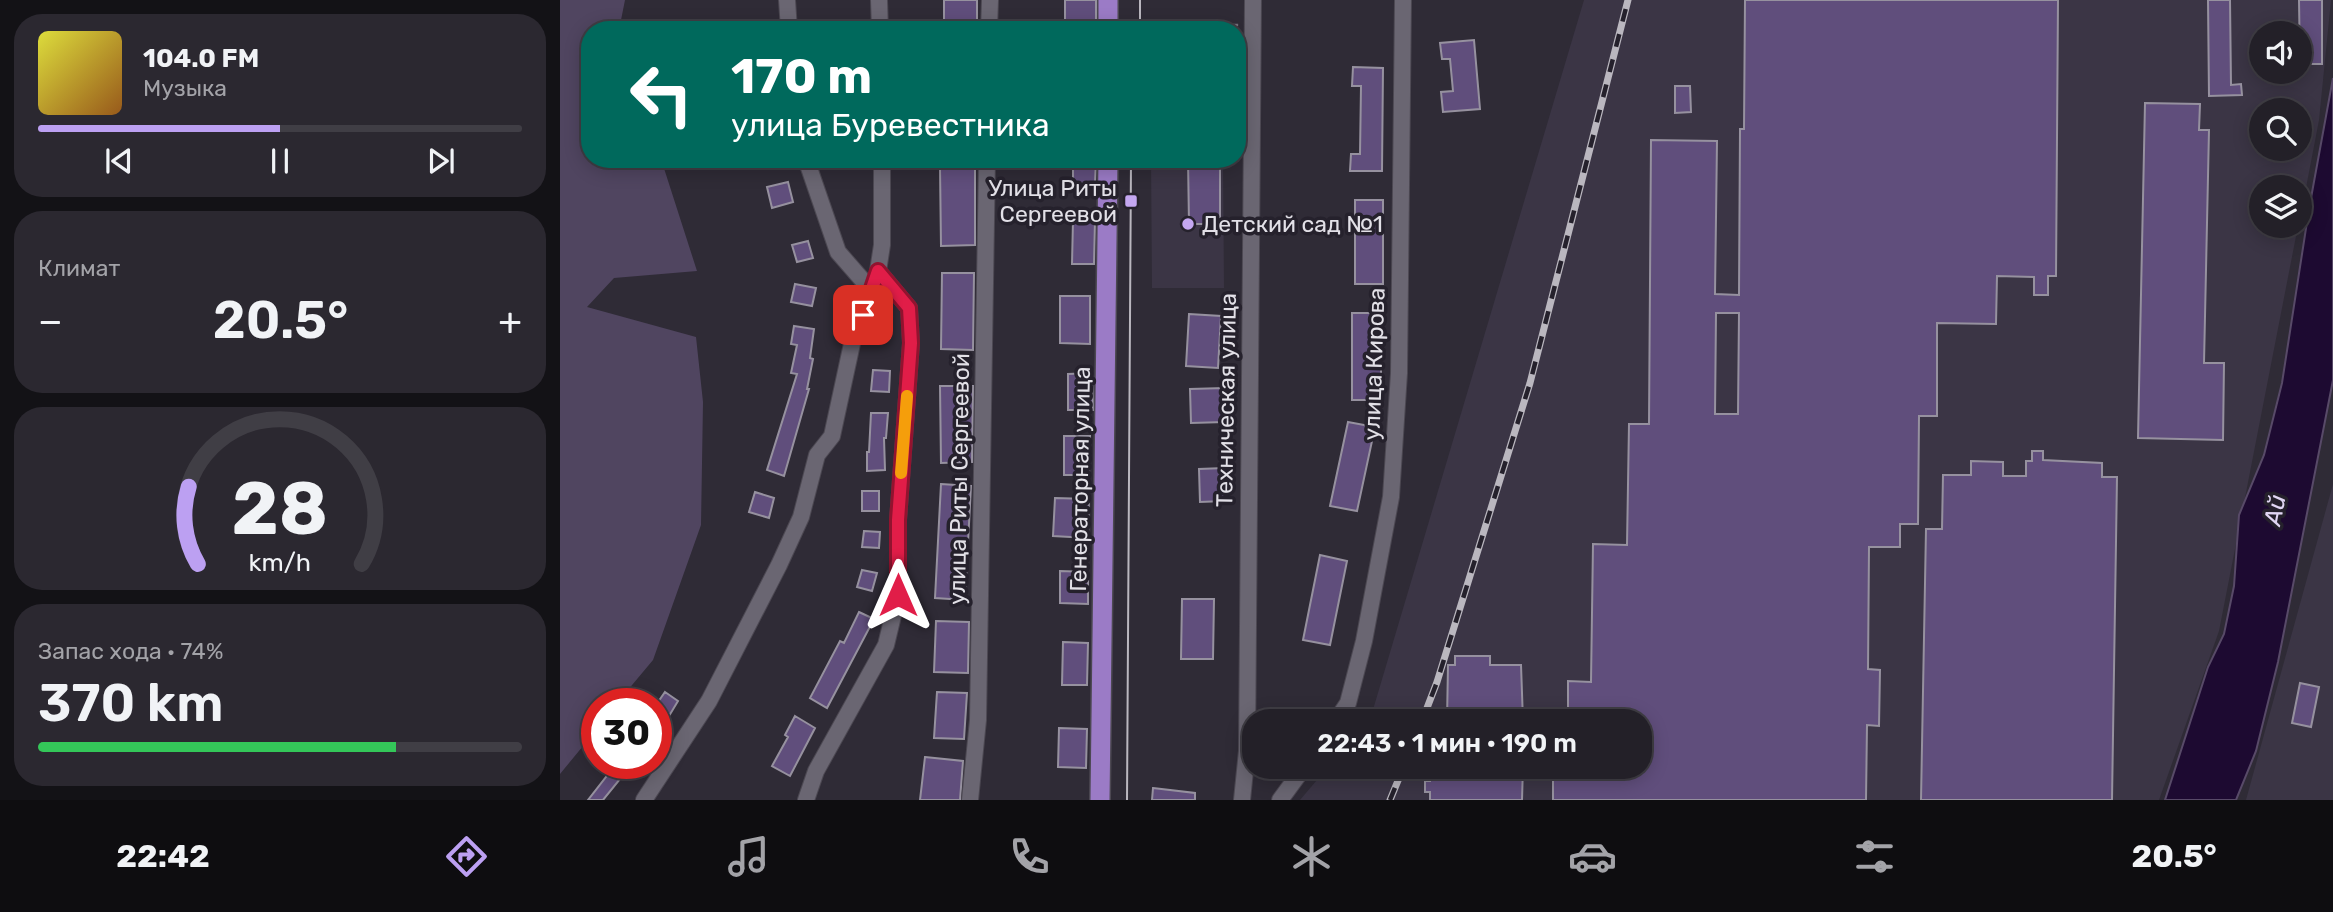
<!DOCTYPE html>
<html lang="ru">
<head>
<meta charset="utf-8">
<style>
	:root { --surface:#232028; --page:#2b2830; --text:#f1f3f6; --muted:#a3a3a8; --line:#403e45; --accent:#bca0f2 }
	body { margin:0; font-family:Rubik,sans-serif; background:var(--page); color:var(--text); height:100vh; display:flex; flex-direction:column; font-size:26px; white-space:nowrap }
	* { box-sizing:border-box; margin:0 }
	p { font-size:23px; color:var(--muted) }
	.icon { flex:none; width:38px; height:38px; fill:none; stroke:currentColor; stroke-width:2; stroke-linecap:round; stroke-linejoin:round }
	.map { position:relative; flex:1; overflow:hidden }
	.details { display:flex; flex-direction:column; gap:14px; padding:14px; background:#131216; width:560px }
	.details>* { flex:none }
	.guide { position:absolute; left:21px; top:21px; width:665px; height:147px; border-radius:28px; box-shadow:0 4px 18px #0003,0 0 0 2px var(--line); background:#00695c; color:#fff; overflow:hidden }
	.buttons { position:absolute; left:1689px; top:21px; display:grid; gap:14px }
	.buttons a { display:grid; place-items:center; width:63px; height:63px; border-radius:50%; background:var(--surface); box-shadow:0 4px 18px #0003,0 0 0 2px var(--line); font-size:35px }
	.speed { position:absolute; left:21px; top:688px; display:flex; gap:14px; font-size:35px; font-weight:700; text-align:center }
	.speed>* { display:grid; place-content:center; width:91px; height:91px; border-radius:50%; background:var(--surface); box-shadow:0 4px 18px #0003,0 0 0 2px var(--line); line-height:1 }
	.speed .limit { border:10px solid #d22; background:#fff; color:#111 }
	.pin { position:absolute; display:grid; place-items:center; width:60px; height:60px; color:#fff; margin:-30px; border-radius:14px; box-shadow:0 4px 10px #0006 }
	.me { position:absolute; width:77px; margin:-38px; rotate:0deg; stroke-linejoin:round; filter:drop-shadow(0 0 5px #0008) }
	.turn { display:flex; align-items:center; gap:24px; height:147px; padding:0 35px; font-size:32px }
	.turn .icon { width:91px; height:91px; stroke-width:2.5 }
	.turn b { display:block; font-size:49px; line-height:60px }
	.big { font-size:52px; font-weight:600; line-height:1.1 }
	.details .card { flex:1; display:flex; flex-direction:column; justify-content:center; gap:10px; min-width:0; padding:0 24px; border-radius:28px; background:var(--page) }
	.details .dial { align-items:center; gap:0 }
	.dial svg { height:182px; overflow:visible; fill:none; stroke:var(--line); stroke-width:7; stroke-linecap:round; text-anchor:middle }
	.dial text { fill:var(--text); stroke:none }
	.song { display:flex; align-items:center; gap:21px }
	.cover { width:84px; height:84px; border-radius:10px; background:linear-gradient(135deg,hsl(60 70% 55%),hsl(30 70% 35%)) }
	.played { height:7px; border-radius:4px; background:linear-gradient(90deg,var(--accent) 50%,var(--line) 50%) }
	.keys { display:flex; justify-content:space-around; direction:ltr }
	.heat { display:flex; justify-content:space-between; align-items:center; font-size:38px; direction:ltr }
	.charge { height:10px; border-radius:5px; background:linear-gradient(90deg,#34c759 74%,var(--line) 0) }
	.trip { position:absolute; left:682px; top:709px; width:410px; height:70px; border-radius:28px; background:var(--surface); box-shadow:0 4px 18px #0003,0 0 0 2px var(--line); font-weight:600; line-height:70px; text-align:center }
	.menu { display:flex; height:112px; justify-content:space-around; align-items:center; background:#0e0d10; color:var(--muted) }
	.menu .icon { width:49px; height:49px }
	.menu .active { color:var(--accent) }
	.menu b { font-size:32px; color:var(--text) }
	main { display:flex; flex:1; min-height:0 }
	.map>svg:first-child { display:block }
	.built { fill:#3b3545; fill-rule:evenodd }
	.green { fill:#504560 }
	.water { fill:#1d0a31; stroke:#584a68; stroke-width:2 }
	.building { fill:#604e7c; stroke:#96919f; stroke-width:2; fill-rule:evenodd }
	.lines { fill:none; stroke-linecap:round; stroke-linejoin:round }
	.minor-casing { stroke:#4c4852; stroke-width:18 }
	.major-casing { stroke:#4c4852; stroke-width:22 }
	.path { stroke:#75727c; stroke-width:2.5; stroke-dasharray:5 3.5; stroke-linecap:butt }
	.minor { stroke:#6a6672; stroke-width:16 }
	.major { stroke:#9b7bc6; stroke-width:19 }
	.tram { stroke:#bab7bf; stroke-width:2 }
	.rail-casing { stroke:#bab7bf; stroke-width:7 }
	.rail { stroke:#25212c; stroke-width:4.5; stroke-dasharray:13; stroke-linecap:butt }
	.route-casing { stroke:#92132f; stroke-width:18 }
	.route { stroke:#e11d48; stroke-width:12 }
	.slow { stroke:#f59e0b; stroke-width:12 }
	.poi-dot { fill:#c4a7f1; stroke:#25212c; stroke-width:2.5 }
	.labels { text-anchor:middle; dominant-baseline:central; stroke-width:7; stroke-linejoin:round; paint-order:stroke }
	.poi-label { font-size:23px; fill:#e2e0e7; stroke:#25212c; text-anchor:end }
	.street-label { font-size:23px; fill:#e2e0e7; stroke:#25212c }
	.water-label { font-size:24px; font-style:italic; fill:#e1d6f4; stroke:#25212c }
</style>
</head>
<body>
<main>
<section class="details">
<div class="card">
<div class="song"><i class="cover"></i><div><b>104.0 FM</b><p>Музыка</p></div></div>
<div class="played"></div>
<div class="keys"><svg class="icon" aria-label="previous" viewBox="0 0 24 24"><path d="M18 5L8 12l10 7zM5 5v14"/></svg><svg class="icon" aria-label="pause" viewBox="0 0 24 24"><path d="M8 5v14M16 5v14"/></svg><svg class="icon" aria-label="next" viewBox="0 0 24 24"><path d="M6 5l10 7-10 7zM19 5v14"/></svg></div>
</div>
<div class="card"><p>Климат</p>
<div class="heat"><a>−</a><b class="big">20.5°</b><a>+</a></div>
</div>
<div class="card dial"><svg viewBox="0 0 100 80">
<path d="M14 69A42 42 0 1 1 86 69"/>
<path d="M14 69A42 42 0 0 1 10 35" stroke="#bca0f2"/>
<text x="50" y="56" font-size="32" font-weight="700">28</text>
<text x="50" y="72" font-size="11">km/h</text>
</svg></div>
<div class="card"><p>Запас хода · 74%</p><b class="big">370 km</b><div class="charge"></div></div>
</section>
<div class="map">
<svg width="1773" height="800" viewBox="0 0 1773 800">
	<rect width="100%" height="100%" fill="#2f2b36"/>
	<path class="built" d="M 1024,0 L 1771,0 L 1759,120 L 1740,219 L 1740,187 L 1701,187 L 1701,226 L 1738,226 L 1659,631 L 1599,800 L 740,800 L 768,767 L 1080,766 L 1080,721 L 805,721 L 812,713 ZM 1701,33 L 1740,33 L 1740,72 L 1701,72 ZM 1701,110 L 1740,110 L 1740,149 L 1701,149 Z
		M 591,159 L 663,159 L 664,288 L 592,288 Z
		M 1773,484 L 1773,800 L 1686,800 Z"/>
	<path class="green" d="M 0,0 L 65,0 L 59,30 L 30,30 L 30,159 L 101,159 L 137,271 L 54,278 L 27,307 L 136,337 L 143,402 L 141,525 L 93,660 L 57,703 L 37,704 L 37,729 L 0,774 Z"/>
	<path class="water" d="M 1773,78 L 1773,380 L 1718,662 L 1696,751 L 1676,800 L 1605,800 L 1648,667 L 1664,634 L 1674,586 L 1679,515 L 1704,455 L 1722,383 L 1749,209 Z"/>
	<path class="building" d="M 384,0 L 417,0 L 417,30 L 384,30 Z
		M 505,0 L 536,0 L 536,30 L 505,30 Z
		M 1185,0 L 1498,0 L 1496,276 L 1488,276 L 1488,295 L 1474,295 L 1474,277 L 1437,276 L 1436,324 L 1377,323 L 1377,416 L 1359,416 L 1358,524 L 1340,524 L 1340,547 L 1309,547 L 1308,669 L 1320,670 L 1319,726 L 1307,725 L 1306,800 L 993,800 L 993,773 L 1008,773 L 1008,766 L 1080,766 L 1080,721 L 1008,721 L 1008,681 L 1031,682 L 1033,544 L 1067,545 L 1069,424 L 1089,424 L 1091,140 L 1157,141 L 1155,294 L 1179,295 L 1180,129 L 1184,129 ZM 1156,313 L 1179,313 L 1178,414 L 1155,414 Z
		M 1648,0 L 1670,0 L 1671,85 L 1681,84 L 1682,95 L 1649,96 Z
		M 1739,0 L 1762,0 L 1762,64 L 1740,64 Z
		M 914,40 L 920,109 L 883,112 L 881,92 L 893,91 L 890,59 L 882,59 L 880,43 Z
		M 793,67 L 823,68 L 822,171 L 790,171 L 791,154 L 800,154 L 801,86 L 792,86 Z
		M 1115,86 L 1130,86 L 1131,112 L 1115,113 Z
		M 1585,103 L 1640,104 L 1639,130 L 1649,130 L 1644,363 L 1664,363 L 1663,440 L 1578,438 Z
		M 513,159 L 536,159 L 535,183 L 513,183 Z
		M 628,159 L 660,159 L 660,224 L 629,224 Z
		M 415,166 L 415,245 L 381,246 L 380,167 Z
		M 228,182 L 233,202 L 212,208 L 207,187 Z
		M 795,200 L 823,200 L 823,284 L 795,284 Z
		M 513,220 L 535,220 L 534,264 L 512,264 Z
		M 248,241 L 253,258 L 237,262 L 232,245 Z
		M 382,273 L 414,273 L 413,350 L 381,349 Z
		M 235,284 L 256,288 L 252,306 L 231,302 Z
		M 500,296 L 530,296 L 530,344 L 500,343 Z
		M 792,313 L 821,313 L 821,400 L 792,400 Z
		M 629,314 L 661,316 L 658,368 L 626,366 Z
		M 317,316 L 332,317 L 330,338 L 315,337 Z
		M 234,326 L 254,329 L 250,358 L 253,359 L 247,389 L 249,389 L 224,476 L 207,470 L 237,374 L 231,373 L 237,345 L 231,344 Z
		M 313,370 L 330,371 L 329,392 L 311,391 Z
		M 532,373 L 533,410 L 508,410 L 508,374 Z
		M 380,386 L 413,386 L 412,462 L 381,463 Z
		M 664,388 L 665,422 L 631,423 L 630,389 Z
		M 311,413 L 328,413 L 326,438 L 324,438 L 325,470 L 307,471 L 307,452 L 309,452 Z
		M 788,422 L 815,427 L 797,511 L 770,506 Z
		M 504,436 L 530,436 L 529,475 L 504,475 Z
		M 1472,451 L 1483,451 L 1483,460 L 1542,463 L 1542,477 L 1557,477 L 1552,800 L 1361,800 L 1366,529 L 1382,529 L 1383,475 L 1411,475 L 1411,461 L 1443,462 L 1443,476 L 1466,476 L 1466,461 L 1472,461 Z
		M 664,468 L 665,501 L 640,502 L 639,469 Z
		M 381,484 L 411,486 L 405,600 L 375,598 Z
		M 302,491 L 319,491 L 319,511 L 302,511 Z
		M 195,492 L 214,498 L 209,518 L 189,512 Z
		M 495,498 L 529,499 L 528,538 L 493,536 Z
		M 304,531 L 320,532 L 319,548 L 302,547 Z
		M 760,555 L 787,561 L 770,645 L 743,640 Z
		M 302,570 L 317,573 L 312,591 L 297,587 Z
		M 500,571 L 528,572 L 528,604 L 500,603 Z
		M 622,599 L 654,599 L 653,659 L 621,659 Z
		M 299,612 L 314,619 L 267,708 L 250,698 L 280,641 L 284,643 Z
		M 376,621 L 409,622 L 408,673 L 374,672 Z
		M 503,642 L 528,643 L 527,685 L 502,685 Z
		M 895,656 L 930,656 L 930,665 L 961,665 L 963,721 L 887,721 L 888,665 L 895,665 Z
		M 1740,683 L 1759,687 L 1751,727 L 1732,723 Z
		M 105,692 L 118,701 L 106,721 L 96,715 L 96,705 Z
		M 377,692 L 407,693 L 404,739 L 374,738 Z
		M 235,716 L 255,728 L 230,776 L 212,766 L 228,737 L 225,735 Z
		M 499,728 L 527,729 L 526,768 L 498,767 Z
		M 365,757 L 403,761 L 400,800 L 360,800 Z
		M 53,763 L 73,763 L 43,800 L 28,800 L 49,773 L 47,771 Z
		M 870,766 L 963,766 L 962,800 L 870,800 L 870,792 L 865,792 L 865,781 L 870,781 Z
		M 593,788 L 635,793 L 635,800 L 592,800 Z"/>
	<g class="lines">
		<g class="minor-casing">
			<path id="minor" d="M 227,0 L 229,30
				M 319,0 L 320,30
				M 429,30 L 430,0
				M 776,721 L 788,703 L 804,641 L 831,497 L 839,373 L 843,0
				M 84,800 L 149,701 L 219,565 L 241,517 L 257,455 L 272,436 L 293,339 L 312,291 L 278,252 L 246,159
				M 246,800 L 256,771 L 326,645 L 338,595 L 338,520 L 351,343 L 349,308 L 318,271 L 322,245 L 322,159
				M 410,800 L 418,720 L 427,159
				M 682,800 L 687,751 L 693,0
				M 720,800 L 745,766"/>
		</g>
		<g class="major-casing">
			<path id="major" d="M 548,30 L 548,0
				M 540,800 L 548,159"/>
		</g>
		<path class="path" d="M 584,30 L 585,25 L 587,24 L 679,25"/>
		<use href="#minor" class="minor"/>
		<use href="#major" class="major"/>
		<path class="tram" d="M 580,30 L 580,0
			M 567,800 L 571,159"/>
		<g class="rail-casing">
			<path id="rail" d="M 862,721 L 877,682 L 970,383 L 1068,0
				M 830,800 L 844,766"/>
		</g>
		<use href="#rail" class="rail"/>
	</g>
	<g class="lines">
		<g class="route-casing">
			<path id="route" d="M 303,315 L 318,271 L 349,308 L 351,343 L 338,520 L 338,595"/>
		</g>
		<use href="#route" class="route"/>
		<path class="slow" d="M 341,473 L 347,396"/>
	</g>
	<g class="poi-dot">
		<rect x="564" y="194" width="14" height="14" rx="3.5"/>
		<circle cx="628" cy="224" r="7"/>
	</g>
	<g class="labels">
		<g class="poi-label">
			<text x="557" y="188">Улица Риты<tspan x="557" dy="26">Сергеевой</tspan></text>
			<text x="642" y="224" text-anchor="start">Детский сад №1</text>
		</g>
		<g class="street-label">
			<text transform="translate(814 364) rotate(-88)">улица Кирова</text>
			<text transform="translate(666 400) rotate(-89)">Техническая улица</text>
			<text transform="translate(399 479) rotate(-89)">улица Риты Сергеевой</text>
			<text transform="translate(520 479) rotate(-89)">Генераторная улица</text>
		</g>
		<g class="water-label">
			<text transform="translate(1715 510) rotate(-79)">Ай</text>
		</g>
	</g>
</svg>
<div class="buttons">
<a><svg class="icon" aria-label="sound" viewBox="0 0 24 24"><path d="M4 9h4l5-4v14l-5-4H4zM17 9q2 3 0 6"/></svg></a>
<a><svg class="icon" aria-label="search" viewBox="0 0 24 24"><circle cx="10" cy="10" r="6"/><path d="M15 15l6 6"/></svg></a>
<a><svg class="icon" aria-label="layers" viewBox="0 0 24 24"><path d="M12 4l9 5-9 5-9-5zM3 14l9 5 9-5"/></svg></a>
</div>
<div class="speed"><div class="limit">30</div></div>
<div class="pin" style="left:303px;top:315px;background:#d93025"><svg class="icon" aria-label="arrive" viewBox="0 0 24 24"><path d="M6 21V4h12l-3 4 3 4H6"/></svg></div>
<svg class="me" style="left:338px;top:595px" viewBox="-20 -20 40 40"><path d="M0-17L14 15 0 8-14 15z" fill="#e11d48" stroke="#fff" stroke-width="4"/></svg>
<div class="trip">22:43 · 1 мин · 190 m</div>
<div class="guide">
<div class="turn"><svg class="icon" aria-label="left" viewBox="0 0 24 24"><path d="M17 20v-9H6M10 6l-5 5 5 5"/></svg><div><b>170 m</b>улица Буревестника</div></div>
</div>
</div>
</main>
<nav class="menu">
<b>22:42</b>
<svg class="icon active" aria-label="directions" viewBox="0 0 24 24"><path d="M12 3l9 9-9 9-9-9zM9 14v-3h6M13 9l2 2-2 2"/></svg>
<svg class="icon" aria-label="music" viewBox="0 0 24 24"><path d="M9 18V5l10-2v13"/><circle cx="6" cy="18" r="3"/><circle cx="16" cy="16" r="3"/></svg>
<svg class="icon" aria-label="phone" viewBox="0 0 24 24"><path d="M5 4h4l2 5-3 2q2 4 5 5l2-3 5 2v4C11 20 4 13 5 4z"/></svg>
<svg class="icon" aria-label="climate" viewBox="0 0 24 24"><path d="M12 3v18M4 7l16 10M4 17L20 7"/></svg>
<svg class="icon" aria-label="car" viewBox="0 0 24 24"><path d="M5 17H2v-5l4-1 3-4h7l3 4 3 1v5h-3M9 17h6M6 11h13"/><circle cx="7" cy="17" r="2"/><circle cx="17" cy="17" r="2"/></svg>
<svg class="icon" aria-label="filters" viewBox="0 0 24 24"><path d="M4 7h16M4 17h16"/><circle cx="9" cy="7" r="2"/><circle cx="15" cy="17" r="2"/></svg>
<b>20.5°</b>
</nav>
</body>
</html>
